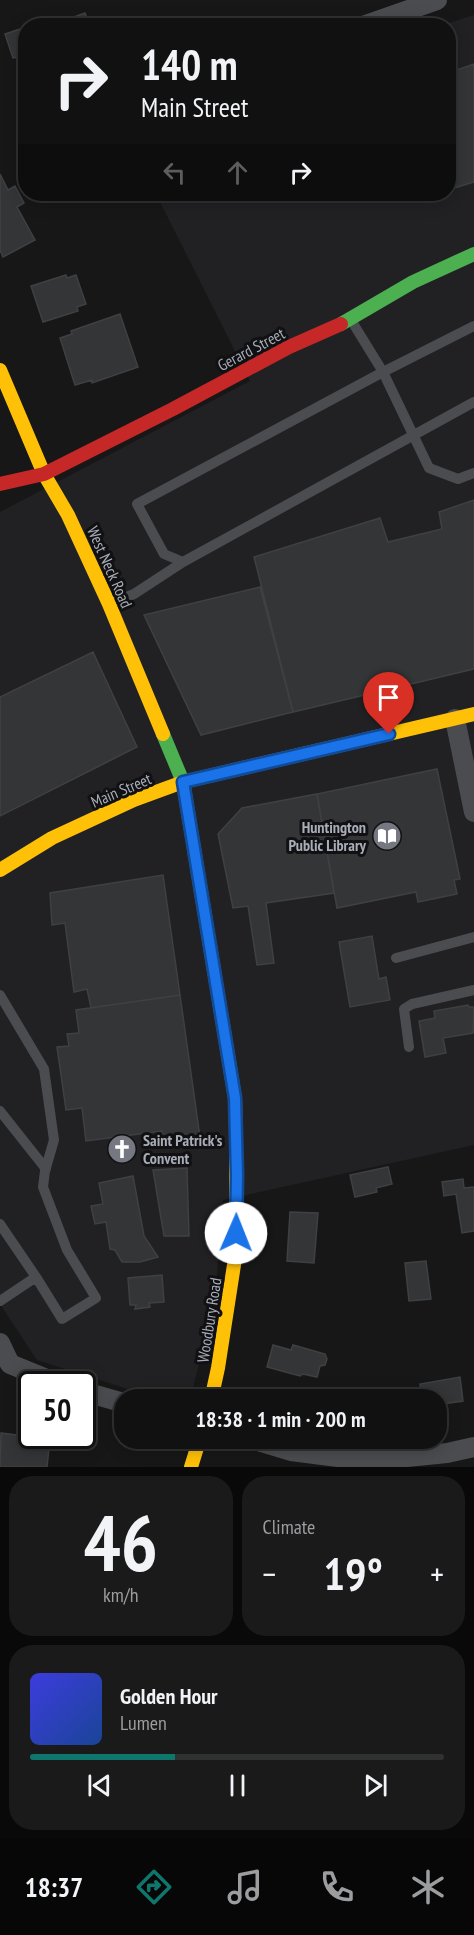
<!DOCTYPE html>
<html lang="en">
<head>
<meta charset="utf-8">
<style>
	:root { --surface:#111; --page:#1a1a1a; --text:#f1f3f6; --muted:#9c9d9f; --line:#303131; --accent:#0f766e }
	body { margin:0; font-family:"PT Sans Narrow",sans-serif; background:var(--page); color:var(--text); height:100vh; display:flex; flex-direction:column; font-size:22px; white-space:nowrap }
	* { box-sizing:border-box; margin:0 }
	p { font-size:20px; color:var(--muted) }
	.icon { flex:none; width:33px; height:33px; fill:none; stroke:currentColor; stroke-width:2; stroke-linecap:round; stroke-linejoin:round }
	.map { position:relative; height:1467px; overflow:hidden }
	.sheet { display:flex; flex-direction:column; gap:9px; padding:9px; background:#090909; flex:1 }
	.sheet>* { flex:none }
	.banner { position:absolute; left:18px; top:18px; width:438px; height:183px; border-radius:24px; box-shadow:0 3px 15px #0003,0 0 0 2px var(--line); background:#111; color:var(--text); overflow:hidden }
	.speed { position:absolute; left:18px; top:1371px; display:flex; gap:12px; font-size:30px; font-weight:700; text-align:center }
	.speed>* { display:grid; place-content:center; width:78px; height:78px; border-radius:50%; background:var(--surface); box-shadow:0 3px 15px #0003,0 0 0 2px var(--line); line-height:1 }
	.speed .limit { border:3px solid #111; border-radius:9px; background:#fff; color:#111 }
	.pin { position:absolute; display:grid; place-items:center; width:51px; height:51px; color:#fff; margin:-62px -26px; border-radius:50% 50% 50% 0; rotate:-45deg; box-shadow:0 0 6px #0007 }
	.pin .icon { rotate:45deg }
	.me { position:absolute; width:66px; margin:-33px; rotate:1deg; stroke-linejoin:round; filter:drop-shadow(0 0 4px #0008) }
	.turn { display:flex; align-items:center; gap:21px; height:126px; padding:0 24px; font-size:27px }
	.turn .icon { width:78px; height:78px; stroke-width:2.5 }
	.turn b { display:block; font-size:42px; line-height:51px }
	.lanes { display:flex; align-items:center; height:57px; padding:0 24px; background:#0003; justify-content:center; gap:30px; direction:ltr }
	.lanes .off { opacity:.35 }
	.big { font-size:45px; font-weight:700; line-height:1.1 }
	.sheet .widget { flex:1; display:flex; flex-direction:column; justify-content:center; gap:9px; min-width:0; padding:0 21px; border-radius:24px; background:var(--page) }
	.sheet .dial { align-items:center; gap:0 }
	.dial b { font-size:78px; line-height:1 }
	.song { display:flex; align-items:center; gap:18px }
	.cover { width:72px; height:72px; border-radius:9px; background:linear-gradient(135deg,hsl(240 70% 55%),hsl(220 70% 35%)) }
	.played { height:6px; border-radius:3px; background:linear-gradient(90deg,var(--accent) 35%,var(--line) 35%) }
	.keys { display:flex; justify-content:space-around; direction:ltr }
	.heat { display:flex; justify-content:space-between; align-items:center; font-size:33px; direction:ltr }
	.sheet .tiles { flex:1; display:grid; gap:9px; grid-template-columns:1fr 1fr }
	.widget:last-child { grid-column:span 2 }
	.trip { position:absolute; left:114px; top:1389px; width:333px; height:60px; border-radius:24px; background:var(--surface); box-shadow:0 3px 15px #0003,0 0 0 2px var(--line); font-weight:700; line-height:60px; text-align:center }
	.tabs { display:flex; height:96px; justify-content:space-around; align-items:center; background:#070707; color:var(--muted) }
	.tabs .icon { width:42px; height:42px }
	.tabs .current { color:var(--accent) }
	.tabs b { font-size:27px; color:var(--text) }
	.map>svg:first-child { display:block }
	.built { fill:#212124 }
	.building { fill:#343537; stroke:#3f4043; stroke-width:1.5 }
	.lines { fill:none; stroke-linecap:round; stroke-linejoin:round }
	.lane { stroke:#4b4c50; stroke-width:10 }
	.street { stroke:#4b4c50; stroke-width:20 }
	.fast { stroke:#4caf50; stroke-width:14 }
	.slow { stroke:#ffc107; stroke-width:14 }
	.jam { stroke:#c62828; stroke-width:14 }
	.route-casing { stroke:#114b97; stroke-width:15 }
	.route { stroke:#1a73e8; stroke-width:10 }
	.labels { text-anchor:middle; dominant-baseline:central; stroke-width:6; stroke-linejoin:round; paint-order:stroke }
	.street-label { font-size:16px; fill:#a8adb8; stroke:#111113 }
	.poi-label { font-size:16px; font-weight:bold; fill:#a8adb8; stroke:#111113; text-anchor:end }
</style>
</head>
<body>
<div class="map">
<svg width="474" height="1467" viewBox="0 0 474 1467">
	<rect width="100%" height="100%" fill="#171717"/>
	<path class="built" d="M 474,15 L 474,1145 L 223,1200 L 215,1301 L 190,1399 L 159,1399 L 37,1360 L 0,1304 L 0,512 L 250,381 L 156,194 L 448,194 L 448,26 L 443,25 Z"/>
	<path class="building" d="M 85,13 L 90,26 L 65,26 L 63,21 Z
		M 26,27 L 26,64 L 22,66 L 19,57 L 13,58 L 5,34 Z
		M 474,64 L 474,182 L 448,190 L 448,73 Z
		M 0,174 L 8,190 L 15,186 L 24,203 L 17,207 L 35,240 L 3,257 L 0,250 Z
		M 419,194 L 439,194 L 421,199 Z
		M 66,275 L 67,278 L 76,275 L 86,304 L 77,307 L 78,311 L 43,322 L 31,286 Z
		M 120,314 L 138,367 L 92,383 L 92,380 L 75,385 L 60,338 L 72,334 L 71,331 Z
		M 474,500 L 474,669 L 293,712 L 254,557 L 380,518 L 388,542 L 442,529 L 439,512 Z
		M 260,587 L 293,712 L 201,735 L 144,615 Z
		M 93,652 L 137,747 L 0,816 L 0,697 Z
		M 437,769 L 460,879 L 454,880 L 457,894 L 418,902 L 416,892 L 337,908 L 317,794 Z
		M 317,794 L 334,893 L 266,903 L 274,963 L 257,965 L 248,906 L 233,908 L 218,834 L 242,808 Z
		M 163,875 L 180,995 L 91,1008 L 87,989 L 74,992 L 65,923 L 52,925 L 50,893 Z
		M 372,936 L 379,979 L 386,977 L 390,1000 L 350,1007 L 339,942 Z
		M 180,995 L 200,1137 L 163,1142 L 162,1131 L 86,1141 L 82,1108 L 66,1110 L 57,1047 L 69,1046 L 67,1034 L 79,1033 L 76,1010 Z
		M 468,1005 L 469,1007 L 474,1007 L 473,1033 L 443,1038 L 446,1053 L 425,1057 L 419,1021 L 435,1018 L 434,1011 Z
		M 388,1167 L 392,1184 L 376,1188 L 377,1192 L 355,1197 L 350,1175 Z
		M 187,1168 L 189,1236 L 164,1236 L 153,1170 Z
		M 133,1176 L 144,1236 L 158,1257 L 140,1262 L 122,1262 L 115,1250 L 110,1249 L 106,1222 L 95,1224 L 91,1206 L 103,1204 L 99,1183 Z
		M 463,1179 L 464,1188 L 474,1187 L 474,1231 L 462,1233 L 456,1194 L 444,1196 L 442,1182 Z
		M 290,1212 L 318,1213 L 314,1263 L 287,1261 Z
		M 426,1261 L 431,1299 L 409,1301 L 405,1263 Z
		M 162,1275 L 164,1302 L 149,1303 L 150,1307 L 135,1309 L 136,1305 L 130,1305 L 128,1278 Z
		M 273,1345 L 291,1350 L 293,1345 L 325,1354 L 327,1359 L 325,1365 L 320,1366 L 317,1377 L 303,1374 L 300,1376 L 267,1367 Z
		M 460,1377 L 463,1401 L 436,1405 L 436,1400 L 422,1400 L 420,1384 Z
		M 1,1433 L 50,1439 L 47,1467 L 0,1467 Z"/>
	<g class="lines">
		<path class="lane" d="M 351,320 L 383,372 L 429,468 L 458,479 L 474,473
			M 474,326 L 383,372 L 137,504 L 164,554 L 183,562 L 474,402
			M 109,604 L 134,594 L 183,562
			M 396,958 L 474,937
			M 0,995 L 44,1069 L 54,1140 L 45,1171 L 43,1187 L 67,1250 L 96,1298 L 62,1319 L 36,1277
			M 409,1047 L 404,1009 L 412,1004 L 474,990
			M 0,1111 L 46,1169
			M 0,1224 L 36,1277 L 0,1301"/>
		<path class="street" d="M 363,26 L 437,0
			M 455,719 L 474,812
			M 0,1343 L 10,1364
			M 10,1364 L 59,1384
			M 82,1391 L 124,1403
			M 248,1438 L 291,1451 L 368,1461 L 447,1453 L 474,1447"/>
		<path class="fast" d="M 341,324 L 413,282 L 474,254
			M 163,734 L 183,782 L 235,1098 L 236,1127"/>
		<path class="slow" d="M 0,370 L 44,474 L 68,515 L 109,604 L 163,734
			M 0,870 L 52,838 L 134,800 L 183,782 L 474,714
			M 211,1400 L 218,1368 L 236,1252 L 236,1127
			M 191,1467 L 200,1438"/>
		<path class="jam" d="M 0,484 L 44,474 L 173,409 L 289,347 L 341,324"/>
	</g>
	<g class="lines">
		<g class="route-casing">
			<path id="route" d="M 236,1233 L 237,1176 L 235,1098 L 183,782 L 389,734"/>
		</g>
		<use href="#route" class="route"/>
	</g>
	<defs>
		<g id="library-disc" transform="scale(1.5)"><circle r="9.5" fill="#757880" stroke="#111113"/><path d="M-6-4Q-3-5.5-.7-3.5V5Q-3 3-6 4ZM6-4Q3-5.5 .7-3.5V5Q3 3 6 4Z" fill="#fff"/></g>
		<g id="church-disc" transform="scale(1.5)"><circle r="9.5" fill="#757880" stroke="#111113"/><path d="M-1.2-6h2.4v3.5h3.3v2.4h-3.3V6h-2.4V-.1h-3.3v-2.4h3.3Z" fill="#fff"/></g>
	</defs>
	<g fill-rule="evenodd">
		<use href="#library-disc" x="387" y="836"/>
		<use href="#church-disc" x="122" y="1149"/>
	</g>
	<g class="labels">
		<g class="street-label">
			<text transform="translate(251 349) rotate(-28)">Gerard Street</text>
			<text transform="translate(110 567) rotate(66)">West Neck Road</text>
			<text transform="translate(121 790) rotate(-23)">Main Street</text>
			<text transform="translate(209 1320) rotate(-81)">Woodbury Road</text>
		</g>
		<g class="poi-label">
			<text x="366" y="827">Huntington<tspan x="366" dy="18">Public Library</tspan></text>
			<text x="143" y="1140" text-anchor="start">Saint Patrick's<tspan x="143" dy="18">Convent</tspan></text>
		</g>
	</g>
</svg>
<div class="speed"><div class="limit">50</div></div>
<div class="pin" style="left:389px;top:734px;background:#d93025"><svg class="icon" aria-label="arrive" viewBox="0 0 24 24"><path d="M6 21V4h12l-3 4 3 4H6"/></svg></div>
<svg class="me" style="left:236px;top:1233px" viewBox="-20 -20 40 40"><circle r="19" fill="#fff"/><path d="M0-13L10 11 0 6-10 11z" fill="#1a73e8"/></svg>
<div class="trip">18:38 · 1 min · 200 m</div>
<div class="banner">
<div class="turn"><svg class="icon" aria-label="right" viewBox="0 0 24 24"><path d="M7 20v-9h11M14 6l5 5-5 5"/></svg><div><b>140 m</b>Main Street</div></div>
<div class="lanes"><svg class="icon off" aria-label="left" viewBox="0 0 24 24"><path d="M17 20v-9H6M10 6l-5 5 5 5"/></svg><svg class="icon off" aria-label="ahead" viewBox="0 0 24 24"><path d="M12 20V5M6 11l6-6 6 6"/></svg><svg class="icon" aria-label="right" viewBox="0 0 24 24"><path d="M7 20v-9h11M14 6l5 5-5 5"/></svg></div>
</div>
</div>
<section class="sheet">
<div class="tiles">
<div class="widget dial"><b>46</b><p>km/h</p></div>
<div class="widget"><p>Climate</p>
<div class="heat"><a>−</a><b class="big">19°</b><a>+</a></div>
</div>
<div class="widget">
<div class="song"><i class="cover"></i><div><b>Golden Hour</b><p>Lumen</p></div></div>
<div class="played"></div>
<div class="keys"><svg class="icon" aria-label="previous" viewBox="0 0 24 24"><path d="M18 5L8 12l10 7zM5 5v14"/></svg><svg class="icon" aria-label="pause" viewBox="0 0 24 24"><path d="M8 5v14M16 5v14"/></svg><svg class="icon" aria-label="next" viewBox="0 0 24 24"><path d="M6 5l10 7-10 7zM19 5v14"/></svg></div>
</div>
</div>
</section>
<nav class="tabs">
<b>18:37</b>
<svg class="icon current" aria-label="directions" viewBox="0 0 24 24"><path d="M12 3l9 9-9 9-9-9zM9 14v-3h6M13 9l2 2-2 2"/></svg>
<svg class="icon" aria-label="music" viewBox="0 0 24 24"><path d="M9 18V5l10-2v13"/><circle cx="6" cy="18" r="3"/><circle cx="16" cy="16" r="3"/></svg>
<svg class="icon" aria-label="phone" viewBox="0 0 24 24"><path d="M5 4h4l2 5-3 2q2 4 5 5l2-3 5 2v4C11 20 4 13 5 4z"/></svg>
<svg class="icon" aria-label="climate" viewBox="0 0 24 24"><path d="M12 3v18M4 7l16 10M4 17L20 7"/></svg>
</nav>
</body>
</html>
